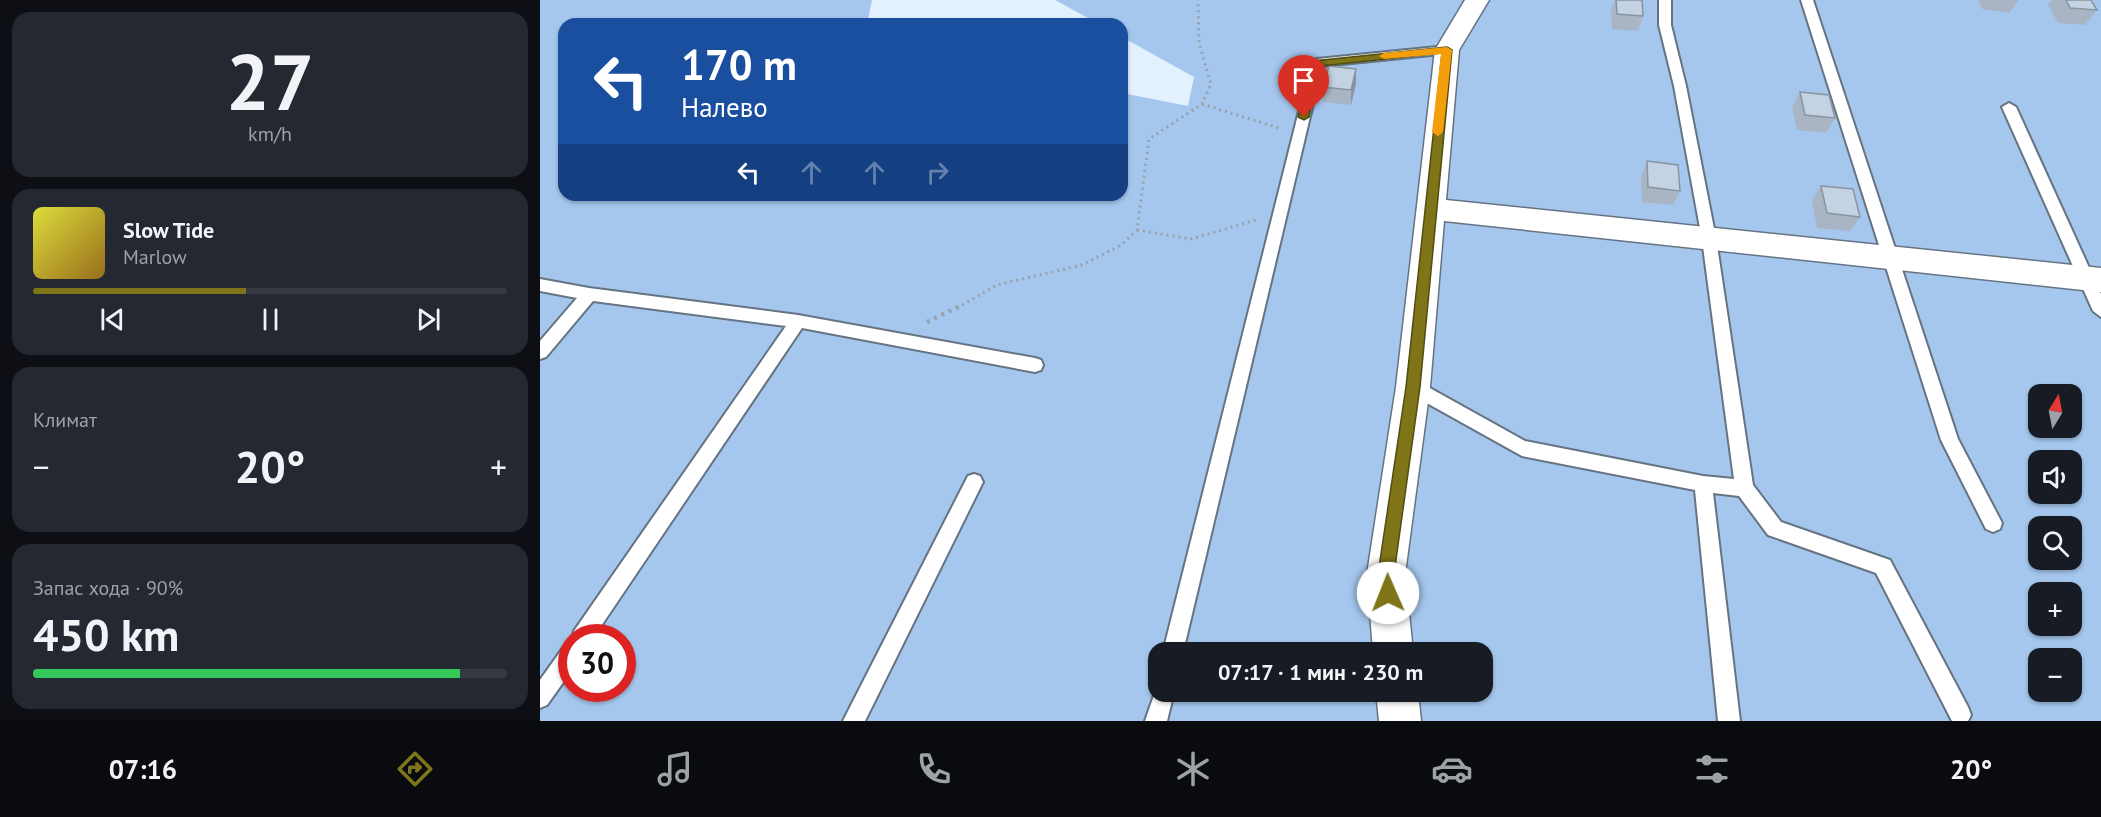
<!DOCTYPE html>
<html lang="ru">
<head>
<meta charset="utf-8">
<style>
	:root { --surface:#171b24; --page:#242831; --text:#f1f3f6; --muted:#9ea1a6; --line:#363941; --accent:#7f7518 }
	body { margin:0; font-family:"PT Sans",sans-serif; background:var(--page); color:var(--text); height:100vh; display:flex; flex-direction:column; font-size:22px; white-space:nowrap }
	* { box-sizing:border-box; margin:0 }
	p { font-size:20px; color:var(--muted) }
	.icon { flex:none; width:33px; height:33px; fill:none; stroke:currentColor; stroke-width:2; stroke-linecap:round; stroke-linejoin:round }
	.map { position:relative; flex:1; overflow:hidden }
	.details { display:flex; flex-direction:column; gap:12px; padding:12px; background:#0d0f14; width:540px }
	.details>* { flex:none }
	.hud { position:absolute; left:18px; top:18px; width:570px; height:183px; border-radius:18px; box-shadow:0 2px 4px #0004; background:#1a4fa0; color:#fff; overflow:hidden }
	.needle { width:39px; rotate:10deg }
	.buttons { position:absolute; left:1488px; top:384px; display:grid; gap:12px }
	.buttons a { display:grid; place-items:center; width:54px; height:54px; border-radius:12px; background:var(--surface); box-shadow:0 2px 4px #0004; font-size:30px }
	.speed { position:absolute; left:18px; top:624px; display:flex; gap:12px; font-size:30px; font-weight:700; text-align:center }
	.speed>* { display:grid; place-content:center; width:78px; height:78px; border-radius:50%; background:var(--surface); box-shadow:0 2px 4px #0004; line-height:1 }
	.speed .limit { border:9px solid #d22; background:#fff; color:#111 }
	.pin { position:absolute; display:grid; place-items:center; width:51px; height:51px; color:#fff; margin:-62px -26px; border-radius:50% 50% 50% 0; rotate:-45deg; box-shadow:0 0 6px #0007 }
	.pin .icon { rotate:45deg }
	.me { position:absolute; width:66px; margin:-33px; rotate:359deg; stroke-linejoin:round; filter:drop-shadow(0 0 4px #0008) }
	.turn { display:flex; align-items:center; gap:21px; height:126px; padding:0 24px; font-size:27px }
	.turn .icon { width:78px; height:78px; stroke-width:2.5 }
	.turn b { display:block; font-size:42px; line-height:51px }
	.lanes { display:flex; align-items:center; height:57px; padding:0 24px; background:#0003; justify-content:center; gap:30px; direction:ltr }
	.lanes .off { opacity:.35 }
	.big { font-size:45px; font-weight:700; line-height:1.1 }
	.details .card { flex:1; display:flex; flex-direction:column; justify-content:center; gap:9px; min-width:0; padding:0 21px; border-radius:18px; background:var(--page) }
	.details .dial { align-items:center; gap:0 }
	.dial b { font-size:78px; line-height:1 }
	.song { display:flex; align-items:center; gap:18px }
	.cover { width:72px; height:72px; border-radius:9px; background:linear-gradient(135deg,hsl(60 70% 55%),hsl(40 70% 35%)) }
	.played { height:6px; border-radius:3px; background:linear-gradient(90deg,var(--accent) 45%,var(--line) 45%) }
	.keys { display:flex; justify-content:space-around; direction:ltr }
	.heat { display:flex; justify-content:space-between; align-items:center; font-size:33px; direction:ltr }
	.charge { height:9px; border-radius:4px; background:linear-gradient(90deg,#34c759 90%,var(--line) 0) }
	.trip { position:absolute; left:608px; top:642px; width:345px; height:60px; border-radius:18px; background:var(--surface); box-shadow:0 2px 4px #0004; font-weight:700; line-height:60px; text-align:center }
	.menu { display:flex; height:96px; justify-content:space-around; align-items:center; background:#090b0e; color:var(--muted) }
	.menu .icon { width:42px; height:42px }
	.menu .current { color:var(--accent) }
	.menu b { font-size:27px; color:var(--text) }
	main { display:flex; flex:1; min-height:0 }
	.map>svg:first-child { display:block }
	.green { fill:#a5c7ee; fill-rule:evenodd }
	.lines { fill:none; stroke-linecap:round; stroke-linejoin:round }
	.service-casing { stroke:#657382; stroke-width:4 }
	.minor-casing { stroke:#657382; stroke-width:3 }
	.path-far1 { stroke:#97a1ac; stroke-width:3; stroke-dasharray:2 4; stroke-linecap:butt }
	.path { stroke:#97a1ac; stroke-width:4.5; stroke-dasharray:3 5; stroke-linecap:butt }
	.service { fill:#fff; fill-rule:evenodd }
	.minor { fill:#fff; fill-rule:evenodd }
	.wall { fill:#a9b5c4 }
	.shaded-wall { fill:#8994a0 }
	.building { fill:#c4d3e4; stroke:#8994a0; stroke-width:1.5 }
	.route { fill:#7f7518; stroke:#534c10; stroke-width:1.5 }
	.slow { fill:#f59e0b }
</style>
</head>
<body>
<main>
<section class="details">
<div class="card dial"><b>27</b><p>km/h</p></div>
<div class="card">
<div class="song"><i class="cover"></i><div><b>Slow Tide</b><p>Marlow</p></div></div>
<div class="played"></div>
<div class="keys"><svg class="icon" aria-label="previous" viewBox="0 0 24 24"><path d="M18 5L8 12l10 7zM5 5v14"/></svg><svg class="icon" aria-label="pause" viewBox="0 0 24 24"><path d="M8 5v14M16 5v14"/></svg><svg class="icon" aria-label="next" viewBox="0 0 24 24"><path d="M6 5l10 7-10 7zM19 5v14"/></svg></div>
</div>
<div class="card"><p>Климат</p>
<div class="heat"><a>−</a><b class="big">20°</b><a>+</a></div>
</div>
<div class="card"><p>Запас хода · 90%</p><b class="big">450 km</b><div class="charge"></div></div>
</section>
<div class="map">
<svg width="1561" height="721" viewBox="0 0 1561 721">
	<rect width="100%" height="100%" fill="#e3f0fe"/>
	<path class="green" d="M 0,0 L 332,0 L 328,20 L 322,24 L 24,24 L 24,195 L 582,195 L 582,93 L 648,106 L 654,77 L 582,37 L 582,24 L 559,24 L 515,0 L 1561,0 L 1561,721 L 0,721 ZM 1498,394 L 1532,394 L 1532,428 L 1498,428 ZM 1498,460 L 1532,460 L 1532,494 L 1498,494 ZM 1498,526 L 1532,526 L 1532,560 L 1498,560 ZM 1498,592 L 1532,592 L 1532,626 L 1498,626 ZM 32,638 L 82,638 L 82,688 L 32,688 ZM 618,652 L 942,652 L 942,692 L 618,692 ZM 1498,658 L 1532,658 L 1532,692 L 1498,692 Z"/>
	<g class="lines">
		<g class="service-casing">
			<path id="service" d="M 1119,0 L 1131,0 L 1131,25 L 1146,86 L 1176,239 L 1213,485 L 1241,522 L 1350,560 L 1428,707 L 1431,715 L 1428,721 L 1412,721 L 1336,573 L 1228,535 L 1199,496 L 1173,493 L 1200,721 L 1178,721 L 1155,490 L 982,456 L 867,392 L 865,387 L 867,382 L 873,380 L 879,382 L 985,441 L 1163,476 L 1194,479 L 1162,239 L 1134,86 L 1119,25 Z
				M 1261,0 L 1273,0 L 1418,439 L 1462,523 L 1460,529 L 1453,532 L 1446,529 L 1401,440 Z
				M 907,46 L 911,47 L 911,53 L 782,66 L 643,652 L 623,652 L 771,63 L 777,59 Z
				M 1469,103 L 1476,107 L 1561,294 L 1561,317 L 1553,311 L 1462,107 Z
				M 0,279 L 49,288 L 258,315 L 495,358 L 501,360 L 503,365 L 501,370 L 495,372 L 262,328 L 53,638 L 32,639 L 34,631 L 246,326 L 53,301 L 6,357 L 0,359 L 0,341 L 37,298 L 0,291 Z
				M 434,474 L 440,476 L 443,482 L 325,721 L 303,721 L 428,476 Z
				M 32,642 L 32,670 L 7,705 L 0,708 L 0,680 L 25,645 Z
				M 618,684 L 618,692 L 634,692 L 627,721 L 605,721 Z"/>
		</g>
		<g class="minor-casing">
			<path id="minor" d="M 925,0 L 949,0 L 919,50 L 906,200 L 1561,268 L 1561,292 L 904,221 L 890,387 L 865,574 L 873,652 L 833,652 L 827,574 L 856,387 L 895,50 Z
				M 836,692 L 878,692 L 881,721 L 839,721 Z"/>
		</g>
		<path class="path-far1" d="M 662,104 L 739,128
			M 597,230 L 651,239 L 716,220
			M 417,308 L 457,285 L 542,265 L 581,245 L 597,230 L 609,139 L 662,104 L 671,84 L 659,43 L 658,0"/>
		<path class="path" d="M 387,322 L 420,306"/>
		<use href="#service" class="service"/>
		<use href="#minor" class="minor"/>
	</g>
	<path class="wall" d="M 1075,0 L 1102,0 L 1103,16 L 1098,31 L 1072,29 L 1071,10 Z
		M 1438,0 L 1479,0 L 1469,13 L 1442,9 Z
		M 1512,0 L 1551,0 L 1557,10 L 1545,25 L 1518,23 L 1508,4 Z
		M 816,84 L 811,105 L 783,102 L 783,87 Z
		M 1260,92 L 1295,118 L 1286,133 L 1257,130 L 1252,107 Z
		M 1107,161 L 1140,191 L 1133,205 L 1102,202 L 1101,176 Z
		M 1281,186 L 1320,217 L 1310,231 L 1277,228 L 1272,200 Z"/>
	<path class="shaded-wall" d="M 816,69 L 816,84 L 811,105 L 811,90 Z"/>
	<path class="building" d="M 1076,0 L 1102,0 L 1103,16 L 1077,14 Z
		M 1526,0 L 1551,0 L 1557,10 L 1530,8 Z
		M 789,66 L 816,69 L 811,90 L 783,87 Z
		M 1260,92 L 1289,95 L 1295,118 L 1265,115 Z
		M 1107,161 L 1138,165 L 1140,191 L 1108,187 Z
		M 1281,186 L 1313,189 L 1320,217 L 1287,213 Z"/>
	<path class="route" d="M 907,47 L 912,50 L 880,387 L 854,574 L 856,593 L 853,599 L 848,601 L 842,599 L 838,574 L 866,387 L 902,53 L 781,66 L 769,117 L 764,120 L 758,117 L 773,61 Z"/>
	<path class="slow" d="M 907,47 L 912,50 L 903,132 L 898,136 L 892,132 L 901,54 L 844,59 L 839,56 L 844,53 Z"/>
</svg>
<div class="buttons">
<a><svg class="needle" viewBox="-14 -14 28 28"><path d="M0-13l5 13h-10z" fill="#e53935"/><path d="M0 13l5-13h-10z" fill="#9ea1a6"/></svg></a>
<a><svg class="icon" aria-label="sound" viewBox="0 0 24 24"><path d="M4 9h4l5-4v14l-5-4H4zM17 9q2 3 0 6"/></svg></a>
<a><svg class="icon" aria-label="search" viewBox="0 0 24 24"><circle cx="10" cy="10" r="6"/><path d="M15 15l6 6"/></svg></a>
<a>+</a>
<a>−</a>
</div>
<div class="speed"><div class="limit">30</div></div>
<div class="pin" style="left:764px;top:117px;background:#d93025"><svg class="icon" aria-label="arrive" viewBox="0 0 24 24"><path d="M6 21V4h12l-3 4 3 4H6"/></svg></div>
<svg class="me" style="left:848px;top:593px" viewBox="-20 -20 40 40"><circle r="19" fill="#fff"/><path d="M0-13L10 11 0 6-10 11z" fill="#7f7518"/></svg>
<div class="trip">07:17 · 1 мин · 230 m</div>
<div class="hud">
<div class="turn"><svg class="icon" aria-label="left" viewBox="0 0 24 24"><path d="M17 20v-9H6M10 6l-5 5 5 5"/></svg><div><b>170 m</b>Налево</div></div>
<div class="lanes"><svg class="icon" aria-label="left" viewBox="0 0 24 24"><path d="M17 20v-9H6M10 6l-5 5 5 5"/></svg><svg class="icon off" aria-label="ahead" viewBox="0 0 24 24"><path d="M12 20V5M6 11l6-6 6 6"/></svg><svg class="icon off" aria-label="ahead" viewBox="0 0 24 24"><path d="M12 20V5M6 11l6-6 6 6"/></svg><svg class="icon off" aria-label="right" viewBox="0 0 24 24"><path d="M7 20v-9h11M14 6l5 5-5 5"/></svg></div>
</div>
</div>
</main>
<nav class="menu">
<b>07:16</b>
<svg class="icon current" aria-label="directions" viewBox="0 0 24 24"><path d="M12 3l9 9-9 9-9-9zM9 14v-3h6M13 9l2 2-2 2"/></svg>
<svg class="icon" aria-label="music" viewBox="0 0 24 24"><path d="M9 18V5l10-2v13"/><circle cx="6" cy="18" r="3"/><circle cx="16" cy="16" r="3"/></svg>
<svg class="icon" aria-label="phone" viewBox="0 0 24 24"><path d="M5 4h4l2 5-3 2q2 4 5 5l2-3 5 2v4C11 20 4 13 5 4z"/></svg>
<svg class="icon" aria-label="climate" viewBox="0 0 24 24"><path d="M12 3v18M4 7l16 10M4 17L20 7"/></svg>
<svg class="icon" aria-label="car" viewBox="0 0 24 24"><path d="M5 17H2v-5l4-1 3-4h7l3 4 3 1v5h-3M9 17h6M6 11h13"/><circle cx="7" cy="17" r="2"/><circle cx="17" cy="17" r="2"/></svg>
<svg class="icon" aria-label="filters" viewBox="0 0 24 24"><path d="M4 7h16M4 17h16"/><circle cx="9" cy="7" r="2"/><circle cx="15" cy="17" r="2"/></svg>
<b>20°</b>
</nav>
</body>
</html>
